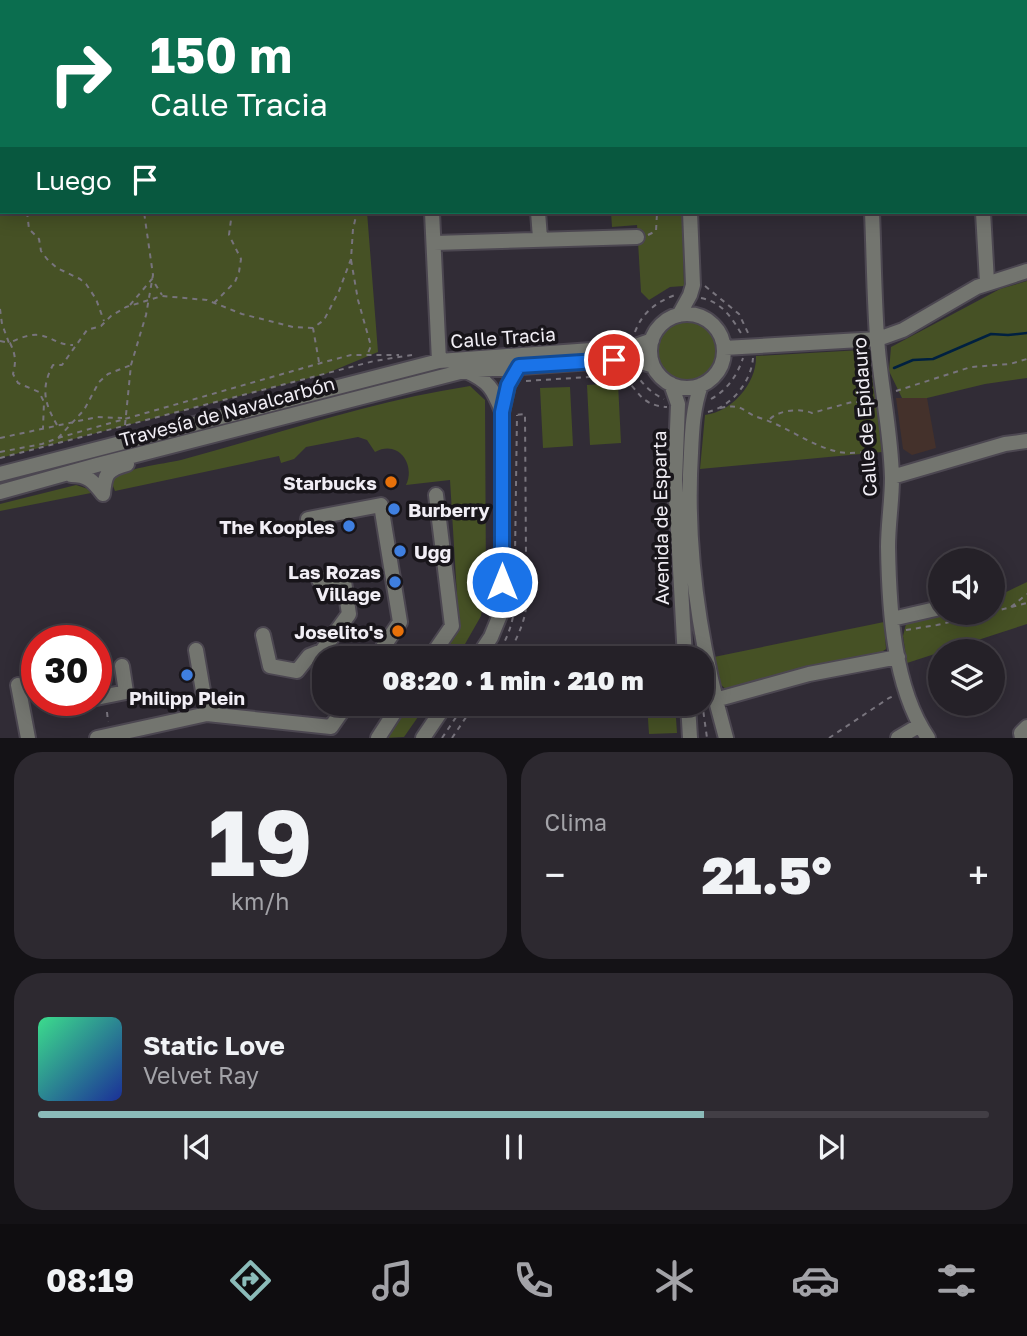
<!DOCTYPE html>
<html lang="es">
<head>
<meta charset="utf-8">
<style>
	:root { --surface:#252128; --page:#2d2930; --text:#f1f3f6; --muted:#a3a3a8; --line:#423e45; --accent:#8bbbb9 }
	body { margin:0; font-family:"Golos Text",sans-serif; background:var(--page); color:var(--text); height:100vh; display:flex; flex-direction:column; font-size:26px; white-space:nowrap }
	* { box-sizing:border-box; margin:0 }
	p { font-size:23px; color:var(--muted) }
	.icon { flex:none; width:38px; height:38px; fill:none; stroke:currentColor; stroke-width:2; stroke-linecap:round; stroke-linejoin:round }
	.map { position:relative; height:738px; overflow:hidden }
	.drawer { display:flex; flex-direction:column; gap:14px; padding:14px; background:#141216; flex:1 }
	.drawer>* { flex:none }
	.top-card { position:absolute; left:0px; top:0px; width:1027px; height:214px; box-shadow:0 4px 18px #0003,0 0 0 2px var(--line); background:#0b6e4f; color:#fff; overflow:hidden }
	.controls { position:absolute; left:928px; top:548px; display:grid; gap:14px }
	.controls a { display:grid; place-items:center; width:77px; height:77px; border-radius:50%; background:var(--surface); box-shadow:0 4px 18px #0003,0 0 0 2px var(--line); font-size:35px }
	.speed { position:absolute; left:21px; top:625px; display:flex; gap:14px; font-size:35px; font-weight:700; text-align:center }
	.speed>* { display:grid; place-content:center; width:91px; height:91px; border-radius:50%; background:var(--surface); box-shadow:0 4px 18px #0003,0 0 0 2px var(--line); line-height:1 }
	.speed .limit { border:10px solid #d22; background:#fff; color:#111 }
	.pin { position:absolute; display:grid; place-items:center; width:60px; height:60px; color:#fff; margin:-30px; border:4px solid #fff; border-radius:50%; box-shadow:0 2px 7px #0007 }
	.me { position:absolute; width:77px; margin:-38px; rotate:0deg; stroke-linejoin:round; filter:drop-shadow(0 0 5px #0008) }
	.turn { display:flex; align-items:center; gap:24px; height:147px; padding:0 35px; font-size:32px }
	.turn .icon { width:91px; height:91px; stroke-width:2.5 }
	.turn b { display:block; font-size:49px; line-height:60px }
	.then { display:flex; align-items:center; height:66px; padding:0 35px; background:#0003; gap:14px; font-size:26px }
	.big { font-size:52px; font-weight:800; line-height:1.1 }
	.drawer .card { flex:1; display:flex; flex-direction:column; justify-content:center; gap:10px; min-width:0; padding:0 24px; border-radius:28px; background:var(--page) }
	.drawer .dial { align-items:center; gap:0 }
	.dial b { font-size:91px; line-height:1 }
	.song { display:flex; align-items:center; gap:21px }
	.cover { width:84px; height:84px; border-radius:10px; background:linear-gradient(135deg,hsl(150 70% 55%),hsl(230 70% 35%)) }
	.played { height:7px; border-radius:4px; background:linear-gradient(90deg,var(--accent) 70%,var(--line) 70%) }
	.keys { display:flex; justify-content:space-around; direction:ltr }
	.heat { display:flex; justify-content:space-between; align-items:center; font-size:38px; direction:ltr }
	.drawer .tiles { flex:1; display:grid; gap:14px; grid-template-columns:1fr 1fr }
	.card:last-child { grid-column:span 2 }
	.trip { position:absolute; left:312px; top:646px; width:402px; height:70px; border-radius:28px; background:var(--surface); box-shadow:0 4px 18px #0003,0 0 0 2px var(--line); font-weight:800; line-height:70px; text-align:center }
	.tabs { display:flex; height:112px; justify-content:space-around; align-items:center; background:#0f0d10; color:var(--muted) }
	.tabs .icon { width:49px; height:49px }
	.tabs .on { color:var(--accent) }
	.tabs b { font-size:32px; color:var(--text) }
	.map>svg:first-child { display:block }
	.education { fill:#44312b }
	.green { fill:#465125 }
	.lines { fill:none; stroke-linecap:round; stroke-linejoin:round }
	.stream { stroke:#002040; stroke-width:2.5 }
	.minor-casing { stroke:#4c4751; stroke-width:18 }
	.path { stroke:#78747d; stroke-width:2; stroke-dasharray:5 5; stroke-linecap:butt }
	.minor { stroke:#73756f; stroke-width:14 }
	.route-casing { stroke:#114b97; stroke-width:18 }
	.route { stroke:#1a73e8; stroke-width:12 }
	.food-dot { fill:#e8710a; stroke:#18151a; stroke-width:2.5 }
	.shop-dot { fill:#3f7fe0; stroke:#18151a; stroke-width:2.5 }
	.labels { text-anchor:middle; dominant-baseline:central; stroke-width:7; stroke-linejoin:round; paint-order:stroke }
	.street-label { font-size:19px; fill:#f1eef5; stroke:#18151a }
	.poi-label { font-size:19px; font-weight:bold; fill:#f1eef5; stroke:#18151a; text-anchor:end }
</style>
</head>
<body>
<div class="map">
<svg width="1027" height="738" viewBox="0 0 1027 738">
	<rect width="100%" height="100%" fill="#312c36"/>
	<path class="education" d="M 896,398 L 927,398 L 936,448 L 912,455 L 903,449 Z"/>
	<path class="green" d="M 0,0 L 353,0 L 353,2 L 2,2 L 2,212 L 367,212 L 378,352 L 325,374 L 0,458 Z
		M 611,212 L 682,212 L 684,286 L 670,287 L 649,300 L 641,292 L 637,225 L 612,227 Z
		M 1027,281 L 1027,378 L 985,384 L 927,398 L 902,398 L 889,371 L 891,347 L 1000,289 Z
		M658 351a29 29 0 1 1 58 0a29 29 0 1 1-58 0Z
		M 861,350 L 871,357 L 871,360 L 882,452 L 700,469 L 705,415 C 732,412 757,383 756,356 Z
		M 618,383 L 621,443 L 590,445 L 587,385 Z
		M 470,386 L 485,400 L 486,586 L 481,616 L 457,658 L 438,658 L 459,628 L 450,480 L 406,485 C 416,464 398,439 375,452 L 367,440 L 358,437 L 306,447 L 294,459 L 281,463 L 279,456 L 115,491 L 111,481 C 121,468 164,464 181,460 C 277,434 372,401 470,386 Z
		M 570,387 L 573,446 L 543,448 L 540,388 Z
		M 76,485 L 88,489 L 91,493 L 0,511 L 0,504 Z
		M 1027,582 L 1027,624 L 907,663 L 903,636 L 906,624 L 953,613 L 992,612 L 992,599 Z
		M 884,622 L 886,649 L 880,653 L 799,669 L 727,690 L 721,685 L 714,657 Z
		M 407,704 L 427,704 L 404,737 L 384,738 Z
		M 647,704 L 675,704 L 677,733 L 649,734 Z"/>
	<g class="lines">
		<path class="stream" d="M 894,368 L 913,360 L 933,359 L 991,334 L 1008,335 L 1027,333"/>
		<g class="minor-casing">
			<path id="minor" d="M 680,0 L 680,2
				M 862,0 L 863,2
				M 973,0 L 973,2
				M 432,212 L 439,361
				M 538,212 L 540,238
				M 872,212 C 874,258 874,304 878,350 C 882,392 891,435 892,478 C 892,501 888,524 888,547 C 889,607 893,687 928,738
				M 983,212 L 987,282
				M 434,243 L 637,237
				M650 351a37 37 0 1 1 74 0a37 37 0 1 1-74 0Z
				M 679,315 L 690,295 L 693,285 L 690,212
				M 724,348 L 878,339 L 903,330 L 977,287 L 1027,271
				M 466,371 C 489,381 493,389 502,411
				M 671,384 L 678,404 L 675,480 L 685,658
				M 701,385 C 693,408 692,430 691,453 C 685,549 700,646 726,738
				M 0,474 L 439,361 L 633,347 L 652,340
				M 71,475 C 88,475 93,481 103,494
				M 892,477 L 1005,444 L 1027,441
				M 0,492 L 97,465 L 464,371 L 633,359 L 653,366
				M 103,494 C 105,474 106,470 127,464
				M 308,519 L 381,505 L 400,622 L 376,658
				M 992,586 L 995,583
				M 892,619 L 940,608
				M 263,635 L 270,666 L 297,671 L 309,656 L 322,651 L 349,614 L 343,575 L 319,580
				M 196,650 L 207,714
				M 430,658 L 452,626 L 436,495
				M 477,658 L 491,637 L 502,610 L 502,412 L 508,385 L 519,366
				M 18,685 L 28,738
				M 96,698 L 126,692 L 122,666
				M 73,700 L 74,702 L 84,700
				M 715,700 L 809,674 L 898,657
				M 688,704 L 690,738
				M 97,738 L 207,714 L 331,727 L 347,704
				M 378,738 L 400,704
				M 423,738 L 446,704
				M 898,738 L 920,725
				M 1022,738 L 1021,733 L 1027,727"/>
		</g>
		<path class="path" d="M 349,0 L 349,2
			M 189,2 L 190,0
			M 282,2 L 284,0
			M 619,2 L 620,0
			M 661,2 L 662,0
			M 0,127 L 2,129
			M 27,212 L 29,229 L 39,239 L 41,251 L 47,259 L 57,268 L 80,279 L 86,284 L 96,299 L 104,321
			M 648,235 L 656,231 L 657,213 L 660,212
			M 351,260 L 358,300 L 371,346 L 368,353
			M 705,286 L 739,314 L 749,335
			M 701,298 C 722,302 732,318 742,335
			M 214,303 L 235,282 L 239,272 L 241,259 L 229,235 L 232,212
			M 130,305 L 152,279 L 162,295
			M 0,309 L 2,324 L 9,343 C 18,339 28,334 39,335 C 52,337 58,345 73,345
			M 635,332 C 642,313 656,302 675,295
			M 0,341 L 10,343 C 16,355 16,362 13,374 L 18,383 L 39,392 L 44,402 L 43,428
			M 319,362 L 313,328 L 324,320 L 339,291 L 351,259 L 353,229 L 357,212
			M 635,372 C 642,384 651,393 664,399
			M 526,381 L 620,375 C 640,389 638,405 667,407
			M 896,391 L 971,367 L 1010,364 L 1027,359
			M 711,399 C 727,390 737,376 743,358
			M 720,408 C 745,403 741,412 760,418 C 786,426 808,444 835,451 C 848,455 865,452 878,450
			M 708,412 C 732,406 751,382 753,358
			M 770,419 C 779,410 801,408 812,413 L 852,402 L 872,402
			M 57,425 C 45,404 40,389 53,365 L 62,365 L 87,330 L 101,326 L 111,316 L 126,307 L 162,296 L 207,300 L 242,314 L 293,327 L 313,328
			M 125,425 L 131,365 L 146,315 L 153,275 L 144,212
			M 0,438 L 97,417 L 122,418
			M 58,438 L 328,361 L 351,355 L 399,355
			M 0,452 L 42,444 L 58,438 L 84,410 L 99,382 L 108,374 L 131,365
			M 0,458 L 374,361 L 412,355
			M 515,556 L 517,415
			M 1011,607 L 1027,594
			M 992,612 L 1027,603
			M 906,630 L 937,625 L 991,612
			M 495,658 C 515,629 517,603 515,569
			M 506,658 C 516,641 538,600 518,585 L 519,559 L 526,559 L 525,414 L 514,415
			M 702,702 L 707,738
			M 107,712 L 108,722
			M 442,738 L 465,704
			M 452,738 L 475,704
			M 829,738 L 889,698 L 896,695"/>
		<use href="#minor" class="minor"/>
	</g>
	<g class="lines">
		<g class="route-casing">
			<path id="route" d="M 502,582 L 502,412 L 508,385 L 519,366 L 614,360"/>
		</g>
		<use href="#route" class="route"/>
	</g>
	<g class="food-dot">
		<circle cx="391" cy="482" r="7"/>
		<circle cx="398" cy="631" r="7"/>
	</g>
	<g class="shop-dot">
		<circle cx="394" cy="509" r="7"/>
		<circle cx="349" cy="526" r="7"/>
		<circle cx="400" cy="551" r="7"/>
		<circle cx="395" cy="582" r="7"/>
		<circle cx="187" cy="675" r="7"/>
	</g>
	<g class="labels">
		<g class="street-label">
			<text transform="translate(503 337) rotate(-4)">Calle Tracia</text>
			<text transform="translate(227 411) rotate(-15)">Travesía de Navalcarbón</text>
			<text transform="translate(864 417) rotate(-94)">Calle de Epidauro</text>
			<text transform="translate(660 518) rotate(-91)">Avenida de Esparta</text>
		</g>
		<g class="poi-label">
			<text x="377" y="482">Starbucks</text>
			<text x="408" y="509" text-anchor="start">Burberry</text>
			<text x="335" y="526">The Kooples</text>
			<text x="414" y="551" text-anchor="start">Ugg</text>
			<text x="381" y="571">Las Rozas<tspan x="381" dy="22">Village</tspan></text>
			<text x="384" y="631">Joselito's</text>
			<text x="187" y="697" text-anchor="middle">Philipp Plein</text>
		</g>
	</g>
</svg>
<div class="controls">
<a><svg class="icon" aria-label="sound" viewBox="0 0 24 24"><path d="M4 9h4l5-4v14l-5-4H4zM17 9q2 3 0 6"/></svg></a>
<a><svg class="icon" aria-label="layers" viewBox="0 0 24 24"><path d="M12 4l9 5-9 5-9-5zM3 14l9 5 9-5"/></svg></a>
</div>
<div class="speed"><div class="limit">30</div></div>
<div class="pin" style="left:614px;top:360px;background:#d93025"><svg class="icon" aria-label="arrive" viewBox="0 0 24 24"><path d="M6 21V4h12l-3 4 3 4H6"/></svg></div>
<svg class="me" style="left:502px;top:582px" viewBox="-20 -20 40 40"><circle r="17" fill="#1a73e8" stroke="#fff" stroke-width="3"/><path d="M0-11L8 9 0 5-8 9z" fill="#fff"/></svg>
<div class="trip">08:20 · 1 min · 210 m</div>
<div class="top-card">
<div class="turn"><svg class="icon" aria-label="right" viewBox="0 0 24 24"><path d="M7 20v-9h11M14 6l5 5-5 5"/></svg><div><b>150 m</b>Calle Tracia</div></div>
<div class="then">Luego<svg class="icon" aria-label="arrive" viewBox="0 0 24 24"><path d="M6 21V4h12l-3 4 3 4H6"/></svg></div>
</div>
</div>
<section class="drawer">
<div class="tiles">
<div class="card dial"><b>19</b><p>km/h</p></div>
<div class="card"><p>Clima</p>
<div class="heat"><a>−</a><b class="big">21.5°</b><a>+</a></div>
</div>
<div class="card">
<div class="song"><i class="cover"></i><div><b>Static Love</b><p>Velvet Ray</p></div></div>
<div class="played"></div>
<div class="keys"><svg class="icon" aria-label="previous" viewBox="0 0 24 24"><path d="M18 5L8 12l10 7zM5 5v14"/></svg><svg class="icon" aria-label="pause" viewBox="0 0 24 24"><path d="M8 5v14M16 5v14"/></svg><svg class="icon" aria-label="next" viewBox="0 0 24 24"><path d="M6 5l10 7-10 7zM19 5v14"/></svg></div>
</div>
</div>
</section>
<nav class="tabs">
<b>08:19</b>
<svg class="icon on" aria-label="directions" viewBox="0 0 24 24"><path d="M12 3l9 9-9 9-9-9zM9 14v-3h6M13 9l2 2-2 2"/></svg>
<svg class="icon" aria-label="music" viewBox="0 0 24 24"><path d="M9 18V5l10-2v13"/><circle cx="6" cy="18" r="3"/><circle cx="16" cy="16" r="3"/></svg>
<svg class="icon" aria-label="phone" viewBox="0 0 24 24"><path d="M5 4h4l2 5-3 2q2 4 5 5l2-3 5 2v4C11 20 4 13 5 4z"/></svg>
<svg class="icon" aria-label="climate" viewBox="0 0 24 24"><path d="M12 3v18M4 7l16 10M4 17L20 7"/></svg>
<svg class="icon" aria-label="car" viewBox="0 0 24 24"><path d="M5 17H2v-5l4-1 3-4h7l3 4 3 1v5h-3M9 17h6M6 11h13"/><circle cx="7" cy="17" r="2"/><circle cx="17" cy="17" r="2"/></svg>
<svg class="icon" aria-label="filters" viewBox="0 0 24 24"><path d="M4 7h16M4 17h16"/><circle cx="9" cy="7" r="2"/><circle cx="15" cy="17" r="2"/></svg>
</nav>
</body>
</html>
